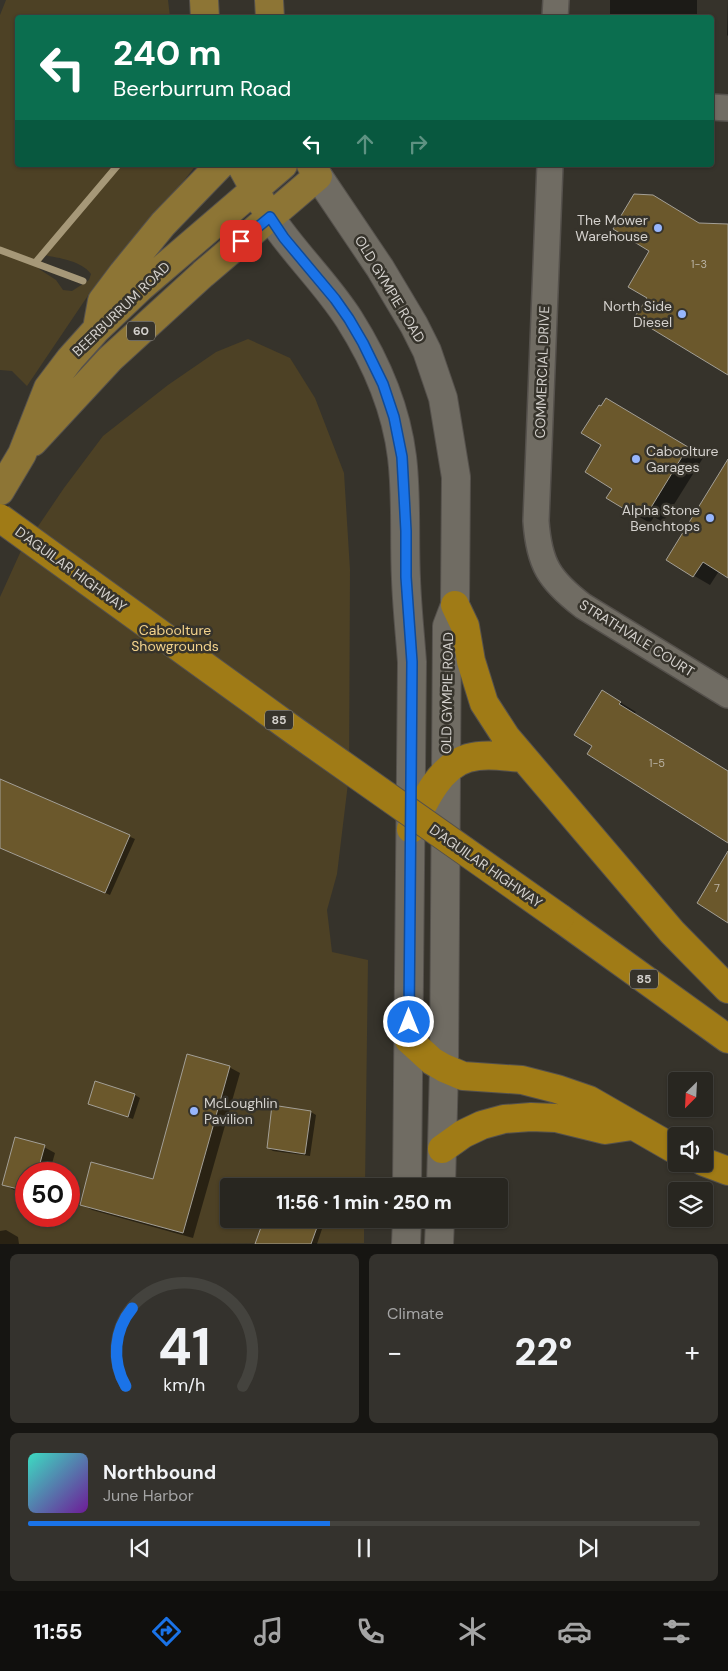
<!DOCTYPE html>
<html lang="en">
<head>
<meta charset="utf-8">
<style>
	:root { --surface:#282620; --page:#34322d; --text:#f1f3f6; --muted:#a5a5a5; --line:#44433e; --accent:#1a73e8 }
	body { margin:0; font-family:"DM Sans",sans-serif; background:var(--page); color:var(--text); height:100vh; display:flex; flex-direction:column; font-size:19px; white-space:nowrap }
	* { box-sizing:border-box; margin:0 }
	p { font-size:16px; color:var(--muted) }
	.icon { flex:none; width:28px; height:28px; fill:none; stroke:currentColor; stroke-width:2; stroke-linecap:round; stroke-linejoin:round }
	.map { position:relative; height:1244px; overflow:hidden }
	.details { display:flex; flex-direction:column; gap:10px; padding:10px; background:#161512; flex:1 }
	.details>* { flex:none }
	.banner { position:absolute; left:15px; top:15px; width:699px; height:152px; border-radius:5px; box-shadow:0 1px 4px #0004,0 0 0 1px var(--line); background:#0b6e4f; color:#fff; overflow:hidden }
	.needle { width:32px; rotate:204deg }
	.controls { position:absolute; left:668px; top:1072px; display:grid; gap:10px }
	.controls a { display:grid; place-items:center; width:45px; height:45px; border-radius:5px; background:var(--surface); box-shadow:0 1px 4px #0004,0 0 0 1px var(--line); font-size:25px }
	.speed { position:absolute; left:15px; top:1162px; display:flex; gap:10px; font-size:25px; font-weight:700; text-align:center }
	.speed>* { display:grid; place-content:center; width:65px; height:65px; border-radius:50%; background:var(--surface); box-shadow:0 1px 4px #0004,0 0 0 1px var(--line); line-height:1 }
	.speed .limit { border:8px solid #d22; background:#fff; color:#111 }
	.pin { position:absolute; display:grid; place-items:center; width:42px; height:42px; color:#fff; margin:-21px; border-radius:10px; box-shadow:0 2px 8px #0006 }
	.me { position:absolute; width:55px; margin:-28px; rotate:0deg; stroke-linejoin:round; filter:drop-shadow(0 0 4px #0008) }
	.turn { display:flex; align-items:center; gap:18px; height:105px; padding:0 15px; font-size:22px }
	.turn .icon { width:65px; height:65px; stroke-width:2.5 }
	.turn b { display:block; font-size:35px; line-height:42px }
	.lanes { display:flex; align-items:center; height:48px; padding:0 15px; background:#0003; justify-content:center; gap:25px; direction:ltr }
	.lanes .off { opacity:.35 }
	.big { font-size:38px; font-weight:800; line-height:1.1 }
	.details .tile { flex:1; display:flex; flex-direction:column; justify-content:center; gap:8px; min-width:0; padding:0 18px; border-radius:8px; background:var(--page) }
	.details .dial { align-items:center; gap:0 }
	.dial svg { height:130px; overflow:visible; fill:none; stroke:var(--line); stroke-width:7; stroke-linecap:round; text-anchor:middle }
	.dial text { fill:var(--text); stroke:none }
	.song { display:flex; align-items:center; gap:15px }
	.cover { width:60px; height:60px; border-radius:8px; background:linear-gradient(135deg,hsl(170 70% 55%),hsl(280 70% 35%)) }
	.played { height:5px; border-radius:2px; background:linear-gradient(90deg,var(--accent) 45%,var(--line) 45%) }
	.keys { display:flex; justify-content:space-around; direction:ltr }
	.heat { display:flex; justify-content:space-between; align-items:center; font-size:28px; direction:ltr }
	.details .tiles { flex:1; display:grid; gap:10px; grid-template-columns:1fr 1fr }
	.tile:last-child { grid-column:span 2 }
	.trip { position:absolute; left:220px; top:1178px; width:288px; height:50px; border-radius:5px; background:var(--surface); box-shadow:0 1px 4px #0004,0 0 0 1px var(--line); font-weight:800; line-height:50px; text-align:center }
	.tab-bar { display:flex; height:80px; justify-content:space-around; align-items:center; background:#100f0d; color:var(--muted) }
	.tab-bar .icon { width:35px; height:35px }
	.tab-bar .on { color:var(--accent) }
	.tab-bar b { font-size:22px; color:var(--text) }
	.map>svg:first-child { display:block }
	.green { fill:#4d4125; fill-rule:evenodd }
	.shadow { fill:#0007 }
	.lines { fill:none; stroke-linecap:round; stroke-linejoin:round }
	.stream { stroke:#a69878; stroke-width:7 }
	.building { fill:#6b582c; stroke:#a39f96 }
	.street-casing { stroke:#55514c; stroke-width:28 }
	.secondary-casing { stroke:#55514c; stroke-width:30 }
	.primary-casing { stroke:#55514c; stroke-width:30 }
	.highway-casing { stroke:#55514c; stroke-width:30 }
	.street { stroke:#706c63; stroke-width:25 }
	.secondary { stroke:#706c63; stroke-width:28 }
	.primary { stroke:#8d7535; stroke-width:28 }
	.highway { stroke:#a07b16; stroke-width:28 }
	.highway-bridge-casing { stroke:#55514c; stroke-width:30; stroke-linecap:butt }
	.highway-bridge { stroke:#a07b16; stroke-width:28 }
	.route-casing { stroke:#114b97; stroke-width:12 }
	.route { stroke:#1a73e8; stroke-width:9 }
	.poi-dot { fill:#97b6fd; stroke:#36332b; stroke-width:2 }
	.labels { text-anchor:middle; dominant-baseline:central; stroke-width:5; stroke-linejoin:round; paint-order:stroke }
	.number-label { font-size:11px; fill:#bab3a5 }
	.shield { fill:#36332b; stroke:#a5a29c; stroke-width:1 }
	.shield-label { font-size:12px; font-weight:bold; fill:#d4d1cd }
	.poi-label { font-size:14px; fill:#d4d1cd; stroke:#36332b; text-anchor:end }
	.street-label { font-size:14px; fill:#d4d1cd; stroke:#36332b }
	.park-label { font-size:14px; fill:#f2d28c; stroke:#36332b }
</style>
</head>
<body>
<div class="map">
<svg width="728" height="1244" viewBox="0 0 728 1244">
	<rect width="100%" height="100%" fill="#36332b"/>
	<path class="green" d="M 6,0 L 168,0 L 170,17 L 18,18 L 18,165 L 196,165 L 167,203 L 87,297 L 27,386 L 12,371 L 0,370 L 0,15 ZM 44,255 C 59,258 82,261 91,274 L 89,280 L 72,291 L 63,290 L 56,280 L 39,269 Z
		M 248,339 L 290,358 L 315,398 L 344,473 L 350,570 L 349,775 L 337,874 L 327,910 L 332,952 L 368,960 L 365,1186 L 229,1186 L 229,1219 L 364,1219 L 364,1243 L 0,1244 L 0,597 L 20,553 L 64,488 L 103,436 L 168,385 L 216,352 ZM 26,1174 L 69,1174 L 69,1216 L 26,1216 Z"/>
	<path class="shadow" d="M 610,0 L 697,0 L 697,18 L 610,18 Z
		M 728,0 L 728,36 L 727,35 Z
		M 623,409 L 703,458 L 663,522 L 654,517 L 650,523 L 634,514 L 614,489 Z
		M 728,477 L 728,576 L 719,571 L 710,585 L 667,560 Z
		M 618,701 L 636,712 L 634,714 L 728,772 L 728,841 L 588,754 Z
		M 0,781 L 135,839 L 110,895 L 0,848 Z
		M 229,1067 L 240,1073 L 193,1238 L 92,1210 L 81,1204 L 154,1181 Z
		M 135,1095 L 140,1098 L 133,1119 L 90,1104 Z
		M 311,1112 L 316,1115 L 310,1156 L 273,1151 L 268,1148 Z
		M 44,1147 L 55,1153 L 49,1174 L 26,1174 L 26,1194 L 14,1190 L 3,1184 Z
		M 265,1219 L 316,1219 L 324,1223 L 317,1244 L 265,1244 L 258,1240 Z
		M 6,1230 L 18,1237 L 19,1244 L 0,1244 L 0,1231 Z"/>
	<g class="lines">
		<path class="stream" d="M 0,250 L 83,281
			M 35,263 L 118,165"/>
	</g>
	<path class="building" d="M 634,194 L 653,195 L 699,223 L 728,224 L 728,375 L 634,318 L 647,298 L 628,287 L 649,251 L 613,229 Z
		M 606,398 L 688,447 L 647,514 L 638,509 L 634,515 L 606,498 L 612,489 L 585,472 L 601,445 L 581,433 L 599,405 L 601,406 Z
		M 728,459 L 728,578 L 703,562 L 693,577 L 666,560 Z
		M 602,690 L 621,702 L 619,704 L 728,771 L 728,843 L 587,754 L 592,746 L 574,735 Z
		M 0,779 L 130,835 L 105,893 L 0,848 Z
		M 728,851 L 728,923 L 697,903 Z
		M 187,1054 L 230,1066 L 183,1233 L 80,1205 L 91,1162 L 153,1179 Z
		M 95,1081 L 135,1094 L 128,1117 L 88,1104 Z
		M 272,1105 L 311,1111 L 305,1154 L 267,1148 Z
		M 15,1137 L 45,1145 L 37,1174 L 26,1174 L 26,1191 L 2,1185 Z
		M 264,1219 L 320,1219 L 311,1244 L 255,1244 Z"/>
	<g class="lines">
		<g class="street-casing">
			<path id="street" d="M 555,18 L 556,0
				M 711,107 L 728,108
				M 550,165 L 536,521 C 539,564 549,580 583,606 L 728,695"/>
		</g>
		<g class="secondary-casing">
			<path id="secondary" d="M 318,176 L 380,268 L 414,325 L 427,351 L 443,398 L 456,477 L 455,605 L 447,626 L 444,1068 L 441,1186
				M 270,217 C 294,253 326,283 349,319 C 375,360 396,408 402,457 C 407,497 404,538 406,579 C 407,607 410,634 412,662 L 407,1186
				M 406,1244 L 407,1219
				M 439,1244 L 440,1219"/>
		</g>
		<g class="primary-casing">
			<path id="primary" d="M 204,0 L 205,18
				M 269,0 L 270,18
				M 241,165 L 263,205
				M 98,323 L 102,301 L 123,273 L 163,224 L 220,165
				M 33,442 L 110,359 L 203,274 L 318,176 L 311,165
				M 0,491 L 22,454 L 48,388 L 70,359 L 96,330 L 141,287 L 283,165"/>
		</g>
		<g class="highway-casing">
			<path id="highway" d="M 455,605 L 465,626 L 471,661 L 484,703 L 506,737 L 672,932 L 728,989
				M 411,829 C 423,804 439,766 468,758 C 486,753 505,757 523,758
				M 560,918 L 728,1039
				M 409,1040 L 432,1061 L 444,1068 L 463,1076 L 522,1080 L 557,1089 L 589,1100 L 676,1150
				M 442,1149 L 463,1134 L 482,1125 L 504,1119 L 531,1117 L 556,1118 L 605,1130 L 632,1126
				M 704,1162 L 728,1171"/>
		</g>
		<use href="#street" class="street"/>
		<use href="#secondary" class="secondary"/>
		<use href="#primary" class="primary"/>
		<use href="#highway" class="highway"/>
		<g class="highway-bridge-casing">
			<path id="highway-bridge" d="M 0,518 L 296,732 L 560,918"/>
		</g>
		<use href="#highway-bridge" class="highway-bridge"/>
	</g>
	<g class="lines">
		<g class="route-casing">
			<path id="route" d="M 241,241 L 270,217 L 284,238 L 335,299 L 349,319 L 363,343 L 383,384 L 394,417 L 402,457 L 406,531 L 406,577 L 412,662 L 409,1022"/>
		</g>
		<use href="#route" class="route"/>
	</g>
	<g class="poi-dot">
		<circle cx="658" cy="228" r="5"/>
		<circle cx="682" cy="314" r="5"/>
		<circle cx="636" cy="459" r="5"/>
		<circle cx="710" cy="518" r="5"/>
		<circle cx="194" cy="1111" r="5"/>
	</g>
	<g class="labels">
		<g class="number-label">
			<text x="699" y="264">1-3</text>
			<text x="657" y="763">1-5</text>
			<text x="717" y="888">7</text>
		</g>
		<g class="shield">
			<rect x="127" y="321.5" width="28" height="19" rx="4"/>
			<rect x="265" y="710.5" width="28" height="19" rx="4"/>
			<rect x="630" y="969.5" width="28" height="19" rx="4"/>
		</g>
		<g class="shield-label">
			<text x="141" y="331">60</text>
			<text x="279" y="720">85</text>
			<text x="644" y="979">85</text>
		</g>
		<g class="poi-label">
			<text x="648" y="220">The Mower<tspan x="648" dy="16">Warehouse</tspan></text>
			<text x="672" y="306">North Side<tspan x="672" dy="16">Diesel</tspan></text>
			<text x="646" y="451" text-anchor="start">Caboolture<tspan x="646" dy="16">Garages</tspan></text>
			<text x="700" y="510">Alpha Stone<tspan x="700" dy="16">Benchtops</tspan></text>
			<text x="204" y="1103" text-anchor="start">McLoughlin<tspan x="204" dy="16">Pavilion</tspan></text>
		</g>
		<g class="street-label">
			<text transform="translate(390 289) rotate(59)">OLD GYMPIE ROAD</text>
			<text transform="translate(121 309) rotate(-44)">BEERBURRUM ROAD</text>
			<text transform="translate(542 372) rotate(-88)">COMMERCIAL DRIVE</text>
			<text transform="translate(71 569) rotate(36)">D'AGUILAR HIGHWAY</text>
			<text transform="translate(637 638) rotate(32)">STRATHVALE COURT</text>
			<text transform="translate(447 693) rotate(-89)">OLD GYMPIE ROAD</text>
			<text transform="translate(486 866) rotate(35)">D'AGUILAR HIGHWAY</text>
		</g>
		<g class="park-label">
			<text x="175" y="630">Caboolture<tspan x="175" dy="16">Showgrounds</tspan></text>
		</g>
	</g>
</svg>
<div class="controls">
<a><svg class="needle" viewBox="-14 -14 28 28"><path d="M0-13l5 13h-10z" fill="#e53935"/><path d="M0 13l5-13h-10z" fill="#a5a5a5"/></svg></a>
<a><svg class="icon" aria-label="sound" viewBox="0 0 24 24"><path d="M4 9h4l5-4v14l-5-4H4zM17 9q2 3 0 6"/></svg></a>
<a><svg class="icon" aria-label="layers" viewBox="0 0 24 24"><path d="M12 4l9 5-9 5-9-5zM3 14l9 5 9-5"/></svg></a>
</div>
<div class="speed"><div class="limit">50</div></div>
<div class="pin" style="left:241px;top:241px;background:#d93025"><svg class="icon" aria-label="arrive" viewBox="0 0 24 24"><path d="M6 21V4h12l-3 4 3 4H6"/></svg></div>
<svg class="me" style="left:409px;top:1022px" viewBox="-20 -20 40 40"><circle r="17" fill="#1a73e8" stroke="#fff" stroke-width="3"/><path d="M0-11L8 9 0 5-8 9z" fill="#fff"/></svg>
<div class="trip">11:56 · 1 min · 250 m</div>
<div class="banner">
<div class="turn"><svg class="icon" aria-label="left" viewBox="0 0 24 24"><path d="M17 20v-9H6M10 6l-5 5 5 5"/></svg><div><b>240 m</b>Beerburrum Road</div></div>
<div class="lanes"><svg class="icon" aria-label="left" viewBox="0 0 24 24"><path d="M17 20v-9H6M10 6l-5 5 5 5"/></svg><svg class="icon off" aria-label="ahead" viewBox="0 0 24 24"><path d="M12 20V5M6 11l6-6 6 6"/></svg><svg class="icon off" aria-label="right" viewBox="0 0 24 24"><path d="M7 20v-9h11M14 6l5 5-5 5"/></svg></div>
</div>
</div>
<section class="details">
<div class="tiles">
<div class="tile dial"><svg viewBox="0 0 100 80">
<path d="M14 69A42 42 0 1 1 86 69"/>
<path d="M14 69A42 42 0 0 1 18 21" stroke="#1a73e8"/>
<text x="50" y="56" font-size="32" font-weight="700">41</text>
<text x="50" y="72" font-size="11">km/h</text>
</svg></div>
<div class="tile"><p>Climate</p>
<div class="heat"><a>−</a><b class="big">22°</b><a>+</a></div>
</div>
<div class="tile">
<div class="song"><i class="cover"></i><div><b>Northbound</b><p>June Harbor</p></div></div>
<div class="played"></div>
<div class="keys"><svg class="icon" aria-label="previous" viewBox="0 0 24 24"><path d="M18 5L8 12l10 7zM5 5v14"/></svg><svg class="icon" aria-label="pause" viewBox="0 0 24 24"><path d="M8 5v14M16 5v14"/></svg><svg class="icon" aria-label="next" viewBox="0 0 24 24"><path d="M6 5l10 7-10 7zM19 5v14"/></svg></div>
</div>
</div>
</section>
<nav class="tab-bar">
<b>11:55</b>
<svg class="icon on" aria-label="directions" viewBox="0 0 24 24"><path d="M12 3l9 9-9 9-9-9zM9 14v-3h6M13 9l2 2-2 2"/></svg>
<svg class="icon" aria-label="music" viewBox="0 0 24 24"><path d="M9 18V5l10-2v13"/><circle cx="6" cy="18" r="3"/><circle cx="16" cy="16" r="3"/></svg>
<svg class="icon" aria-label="phone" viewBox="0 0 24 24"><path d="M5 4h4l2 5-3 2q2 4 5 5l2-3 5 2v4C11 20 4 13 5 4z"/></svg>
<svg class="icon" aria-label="climate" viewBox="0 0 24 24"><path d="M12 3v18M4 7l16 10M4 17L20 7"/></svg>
<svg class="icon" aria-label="car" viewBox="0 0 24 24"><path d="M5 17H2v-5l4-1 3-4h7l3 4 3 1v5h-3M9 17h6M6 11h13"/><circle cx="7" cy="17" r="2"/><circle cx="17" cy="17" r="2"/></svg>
<svg class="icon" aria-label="filters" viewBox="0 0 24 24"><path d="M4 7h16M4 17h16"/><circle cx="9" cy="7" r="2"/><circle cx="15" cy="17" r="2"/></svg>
</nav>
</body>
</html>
